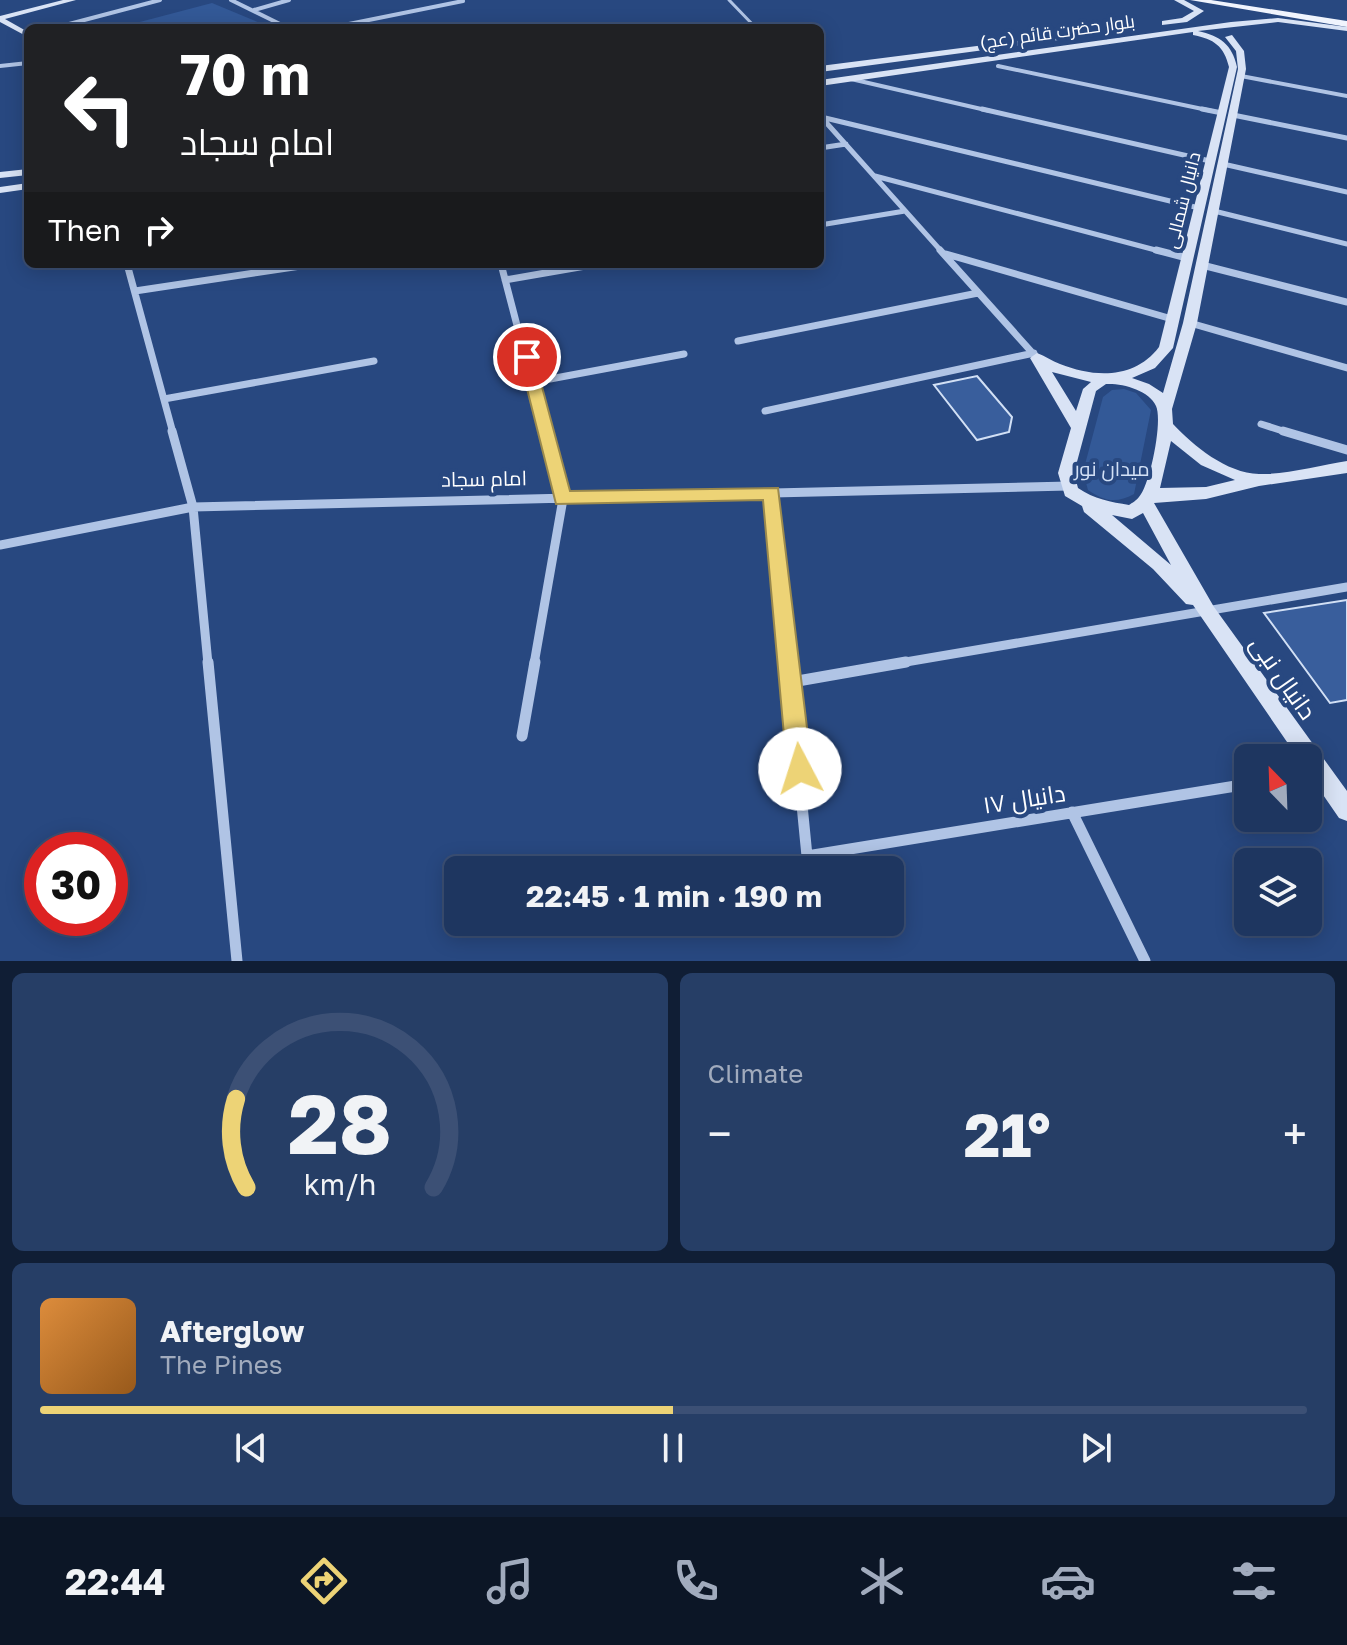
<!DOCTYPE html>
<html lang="en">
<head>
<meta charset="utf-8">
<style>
	:root { --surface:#1e3660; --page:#263e66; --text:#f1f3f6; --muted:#a1abbd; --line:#3c5075; --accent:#edd376 }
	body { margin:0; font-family:"Golos Text",Cairo,sans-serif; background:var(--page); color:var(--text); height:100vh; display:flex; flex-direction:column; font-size:30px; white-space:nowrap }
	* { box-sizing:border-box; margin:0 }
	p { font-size:26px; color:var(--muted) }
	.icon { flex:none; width:44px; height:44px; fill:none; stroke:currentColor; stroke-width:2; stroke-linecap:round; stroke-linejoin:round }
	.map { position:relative; height:961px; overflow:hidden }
	.details { display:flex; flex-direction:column; gap:12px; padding:12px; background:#101e35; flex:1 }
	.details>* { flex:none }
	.guide { position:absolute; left:24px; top:24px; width:800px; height:244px; border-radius:12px; box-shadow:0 4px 20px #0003,0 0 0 2px var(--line); background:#202124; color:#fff; overflow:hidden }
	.needle { width:52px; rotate:337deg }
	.buttons { position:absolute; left:1234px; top:744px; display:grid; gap:16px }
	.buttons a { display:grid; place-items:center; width:88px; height:88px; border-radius:12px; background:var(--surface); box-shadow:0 4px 20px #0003,0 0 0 2px var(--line); font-size:40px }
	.speed { position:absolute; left:24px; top:832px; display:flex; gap:16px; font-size:40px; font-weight:700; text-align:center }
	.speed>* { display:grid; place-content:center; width:104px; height:104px; border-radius:50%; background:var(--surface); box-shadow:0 4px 20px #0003,0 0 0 2px var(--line); line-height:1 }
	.speed .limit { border:12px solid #d22; background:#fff; color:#111 }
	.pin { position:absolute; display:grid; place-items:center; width:68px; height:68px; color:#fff; margin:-34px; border:4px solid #fff; border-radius:50%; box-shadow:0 2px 8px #0007 }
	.me { position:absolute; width:88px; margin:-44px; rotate:355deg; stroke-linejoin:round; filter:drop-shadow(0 0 6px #0008) }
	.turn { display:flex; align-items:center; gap:28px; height:168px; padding:0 24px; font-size:36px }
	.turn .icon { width:104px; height:104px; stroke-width:2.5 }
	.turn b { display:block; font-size:56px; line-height:68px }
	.then { display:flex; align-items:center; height:76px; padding:0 24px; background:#0003; gap:16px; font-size:30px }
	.big { font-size:60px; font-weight:700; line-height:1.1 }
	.details .widget { flex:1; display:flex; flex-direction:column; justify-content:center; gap:12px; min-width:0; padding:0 28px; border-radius:12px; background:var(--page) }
	.details .dial { align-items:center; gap:0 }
	.dial svg { height:208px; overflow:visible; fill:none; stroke:var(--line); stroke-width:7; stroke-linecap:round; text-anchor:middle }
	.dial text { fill:var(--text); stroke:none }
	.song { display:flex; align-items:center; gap:24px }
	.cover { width:96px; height:96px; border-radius:12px; background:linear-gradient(135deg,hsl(30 70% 55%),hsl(30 70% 35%)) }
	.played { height:8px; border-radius:4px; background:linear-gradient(90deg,var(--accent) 50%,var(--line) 50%) }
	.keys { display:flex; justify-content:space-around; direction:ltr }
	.heat { display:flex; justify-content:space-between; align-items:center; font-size:44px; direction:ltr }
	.details .tiles { flex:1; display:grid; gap:12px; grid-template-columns:1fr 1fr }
	.widget:last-child { grid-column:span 2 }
	.trip { position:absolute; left:444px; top:856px; width:460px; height:80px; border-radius:12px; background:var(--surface); box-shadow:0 4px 20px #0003,0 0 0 2px var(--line); font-weight:700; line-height:80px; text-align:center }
	.menu { display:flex; height:128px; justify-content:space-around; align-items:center; background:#0c1626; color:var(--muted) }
	.menu .icon { width:56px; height:56px }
	.menu .selected { color:var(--accent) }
	.menu b { font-size:36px; color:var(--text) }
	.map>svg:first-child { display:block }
	.green { fill:#335997 }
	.building { fill:#395e9c; stroke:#d2e0f5; stroke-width:2 }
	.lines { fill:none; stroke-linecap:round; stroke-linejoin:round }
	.lane { stroke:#b0c4e5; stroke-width:3 }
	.street-far4 { stroke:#b0c4e5; stroke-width:4 }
	.street-far3 { stroke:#b0c4e5; stroke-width:5 }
	.street-far2 { stroke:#b0c4e5; stroke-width:7 }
	.street-far1 { stroke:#b0c4e5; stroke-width:9 }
	.street { stroke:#b0c4e5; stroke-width:11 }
	.secondary { fill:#d9e3f5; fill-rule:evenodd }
	.primary { fill:#f0f4fd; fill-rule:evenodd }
	.route { fill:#edd376; stroke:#9a894d; stroke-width:2 }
	.labels { text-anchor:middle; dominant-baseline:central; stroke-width:8; stroke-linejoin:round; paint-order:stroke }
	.far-street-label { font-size:18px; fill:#fff; stroke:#284880 }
	.park-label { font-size:20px; fill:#d2e0f5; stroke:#284880 }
	.street-label { font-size:20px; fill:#fff; stroke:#284880 }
	.near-street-label { font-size:24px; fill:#fff; stroke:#284880 }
</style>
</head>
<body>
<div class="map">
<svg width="1347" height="961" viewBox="0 0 1347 961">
	<rect width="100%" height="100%" fill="#284880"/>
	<path class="green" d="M 212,3 L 272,28 L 117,28 Z
		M 1124,389 L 1136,393 L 1151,410 L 1134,494 C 1116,504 1104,501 1088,490 L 1083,472 L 1103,397 L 1112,390 Z"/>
	<path class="building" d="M 977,376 L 1012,417 L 1009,432 L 977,440 L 934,385 Z
		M 1347,600 L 1347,700 L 1330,703 L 1264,613 Z"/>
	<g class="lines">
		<path class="lane" d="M 729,0 L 756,28"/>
		<path class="street-far4" d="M 231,0 L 284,26
			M 254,10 L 289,0
			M 54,28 L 160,0
			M 329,28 L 463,1
			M 0,66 L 28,63
			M 998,66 L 1212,111
			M 1241,76 L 1347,96
			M 851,79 L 990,111"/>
		<path class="street-far3" d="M 982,109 L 1210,161
			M 1202,109 L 1222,113
			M 1233,115 L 1347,138
			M 821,117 L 1199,208
			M 823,119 L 942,252
			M 820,148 L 846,144
			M 1223,164 L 1347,192
			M 875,176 L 1163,252
			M 1214,211 L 1347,244
			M 820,225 L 905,211"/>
		<path class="street-far2" d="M 940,250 L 1037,358
			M 1156,250 L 1187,258
			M 946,254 L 1172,319
			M 127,264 L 173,433
			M 501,264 L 545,433
			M 1202,265 L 1347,302
			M 505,280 L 597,264
			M 135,291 L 314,264
			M 1190,323 L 1347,368
			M 738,341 L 978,293
			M 534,382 L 684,354
			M 164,399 L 374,361
			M 765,411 L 1034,353
			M 1261,424 L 1289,433"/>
		<path class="street-far1" d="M 172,431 L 193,507 L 208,664
			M 1283,431 L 1347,450
			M 771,493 L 788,664
			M 0,545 L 193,507 L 1069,486
			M 534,664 L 563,499 L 545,431
			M 894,664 L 1347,587"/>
		<path class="street" d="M 208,662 L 237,961
			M 788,662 L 807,856 L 1248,784
			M 792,682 L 906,662
			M 522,736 L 535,662
			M 1072,812 L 1145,961"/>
		<path class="secondary" d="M 63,0 L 76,0 L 5,19 L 28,32 L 28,37 L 0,22 L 0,16 Z
			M 1174,0 L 1184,0 L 1204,11 L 1187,22 L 1162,25 L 1162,21 L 1182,18 L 1194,11 Z
			M 1278,18 L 1347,27 L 1347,31 L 1278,22 L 1198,31 C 1220,36 1232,44 1237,67 L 1173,348 L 1155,368 L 1132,378 L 1149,384 L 1163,393 L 1183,323 L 1238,69 L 1236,51 L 1225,37 L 1232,35 L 1244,51 L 1246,69 L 1197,323 L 1172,409 L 1173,424 C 1194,446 1226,473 1259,474 C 1284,475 1321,465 1347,461 L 1347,473 L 1259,486 L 1206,499 L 1154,503 L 1214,607 L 1347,791 L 1347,821 L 1339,818 L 1308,773 L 1308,758 L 1298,758 L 1193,605 L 1186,604 L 1153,569 L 1084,512 L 1082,506 L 1065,496 L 1058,473 L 1071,428 L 1030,358 L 1037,353 C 1045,356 1052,361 1060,364 C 1095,378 1135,379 1159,347 L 1229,67 C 1224,46 1214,39 1193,35 L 1193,32 L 820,86 L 820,80 L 1231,22 ZM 1052,372 L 1091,382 L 1083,389 L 1076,411 ZM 1106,384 C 1122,383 1149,390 1156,406 C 1163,421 1150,485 1139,497 C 1137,500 1132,503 1129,505 C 1111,502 1094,499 1078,488 L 1074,473 L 1096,391 ZM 1171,441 L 1201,465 L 1235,480 L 1206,487 L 1160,488 ZM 1143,513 L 1171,565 L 1112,515 L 1132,519 Z
			M 1070,34 L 1073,38 L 820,72 L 820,66 Z
			M 28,169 L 28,175 L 0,178 L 0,172 Z
			M 28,183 L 28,189 L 0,193 L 0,187 Z"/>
		<path class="primary" d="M 1190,0 L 1211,0 L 1347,21 L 1347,27 Z"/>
	</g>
	<path class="route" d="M 527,352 L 534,357 L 570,491 L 778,488 L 812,769 L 808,778 L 800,782 L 791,778 L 787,769 L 763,500 L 556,504 L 519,357 Z"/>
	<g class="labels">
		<g class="far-street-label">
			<text transform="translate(1057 31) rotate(-8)">بلوار حضرت قائم (عج)</text>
			<text transform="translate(1182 200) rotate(-76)">دانیال شمالی</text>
		</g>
		<g class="park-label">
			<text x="1112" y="468">میدان نور</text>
		</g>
		<g class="street-label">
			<text transform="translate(484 478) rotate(-1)">امام سجاد</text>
		</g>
		<g class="near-street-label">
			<text transform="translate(1284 677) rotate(55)">دانیال نبی</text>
			<text transform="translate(1024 798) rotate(-9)">دانیال ۱۷</text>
		</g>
	</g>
</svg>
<div class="buttons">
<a><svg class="needle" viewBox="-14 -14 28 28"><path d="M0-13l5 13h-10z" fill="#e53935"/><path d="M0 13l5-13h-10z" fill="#a1abbd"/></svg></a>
<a><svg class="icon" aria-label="layers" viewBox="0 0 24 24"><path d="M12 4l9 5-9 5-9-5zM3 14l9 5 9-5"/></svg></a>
</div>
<div class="speed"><div class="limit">30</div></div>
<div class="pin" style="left:527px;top:357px;background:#d93025"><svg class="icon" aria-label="arrive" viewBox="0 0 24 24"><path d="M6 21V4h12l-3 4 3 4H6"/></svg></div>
<svg class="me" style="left:800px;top:769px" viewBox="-20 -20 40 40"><circle r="19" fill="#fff"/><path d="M0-13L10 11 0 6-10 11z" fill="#edd376"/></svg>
<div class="trip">22:45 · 1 min · 190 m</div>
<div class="guide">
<div class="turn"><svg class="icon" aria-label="left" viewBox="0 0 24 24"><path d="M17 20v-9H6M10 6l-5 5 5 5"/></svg><div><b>70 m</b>امام سجاد</div></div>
<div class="then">Then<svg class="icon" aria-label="right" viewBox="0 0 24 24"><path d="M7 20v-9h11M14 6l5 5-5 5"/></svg></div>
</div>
</div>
<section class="details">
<div class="tiles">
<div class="widget dial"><svg viewBox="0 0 100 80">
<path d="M14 69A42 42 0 1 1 86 69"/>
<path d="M14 69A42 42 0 0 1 10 35" stroke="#edd376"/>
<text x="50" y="56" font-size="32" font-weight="700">28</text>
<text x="50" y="72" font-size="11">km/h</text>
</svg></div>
<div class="widget"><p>Climate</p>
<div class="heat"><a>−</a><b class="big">21°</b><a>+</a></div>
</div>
<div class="widget">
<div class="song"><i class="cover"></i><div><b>Afterglow</b><p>The Pines</p></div></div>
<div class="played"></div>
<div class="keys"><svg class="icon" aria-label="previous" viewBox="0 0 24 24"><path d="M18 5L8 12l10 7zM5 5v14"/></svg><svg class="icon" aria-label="pause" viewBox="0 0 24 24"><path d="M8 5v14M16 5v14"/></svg><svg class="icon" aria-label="next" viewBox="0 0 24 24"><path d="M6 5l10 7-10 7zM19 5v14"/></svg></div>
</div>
</div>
</section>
<nav class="menu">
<b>22:44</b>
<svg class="icon selected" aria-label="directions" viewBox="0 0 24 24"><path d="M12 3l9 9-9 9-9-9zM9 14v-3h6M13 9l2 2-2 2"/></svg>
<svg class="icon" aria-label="music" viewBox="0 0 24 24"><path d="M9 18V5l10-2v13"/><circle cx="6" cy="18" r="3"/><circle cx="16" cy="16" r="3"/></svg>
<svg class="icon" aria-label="phone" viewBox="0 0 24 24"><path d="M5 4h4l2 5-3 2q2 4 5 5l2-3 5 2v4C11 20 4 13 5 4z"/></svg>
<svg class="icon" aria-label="climate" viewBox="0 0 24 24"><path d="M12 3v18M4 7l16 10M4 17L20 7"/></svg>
<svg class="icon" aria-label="car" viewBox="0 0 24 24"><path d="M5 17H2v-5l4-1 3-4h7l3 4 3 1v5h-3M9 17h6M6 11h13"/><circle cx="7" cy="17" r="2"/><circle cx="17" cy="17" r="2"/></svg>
<svg class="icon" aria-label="filters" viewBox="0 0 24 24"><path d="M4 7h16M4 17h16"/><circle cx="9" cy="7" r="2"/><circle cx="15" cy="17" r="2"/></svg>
</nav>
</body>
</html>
